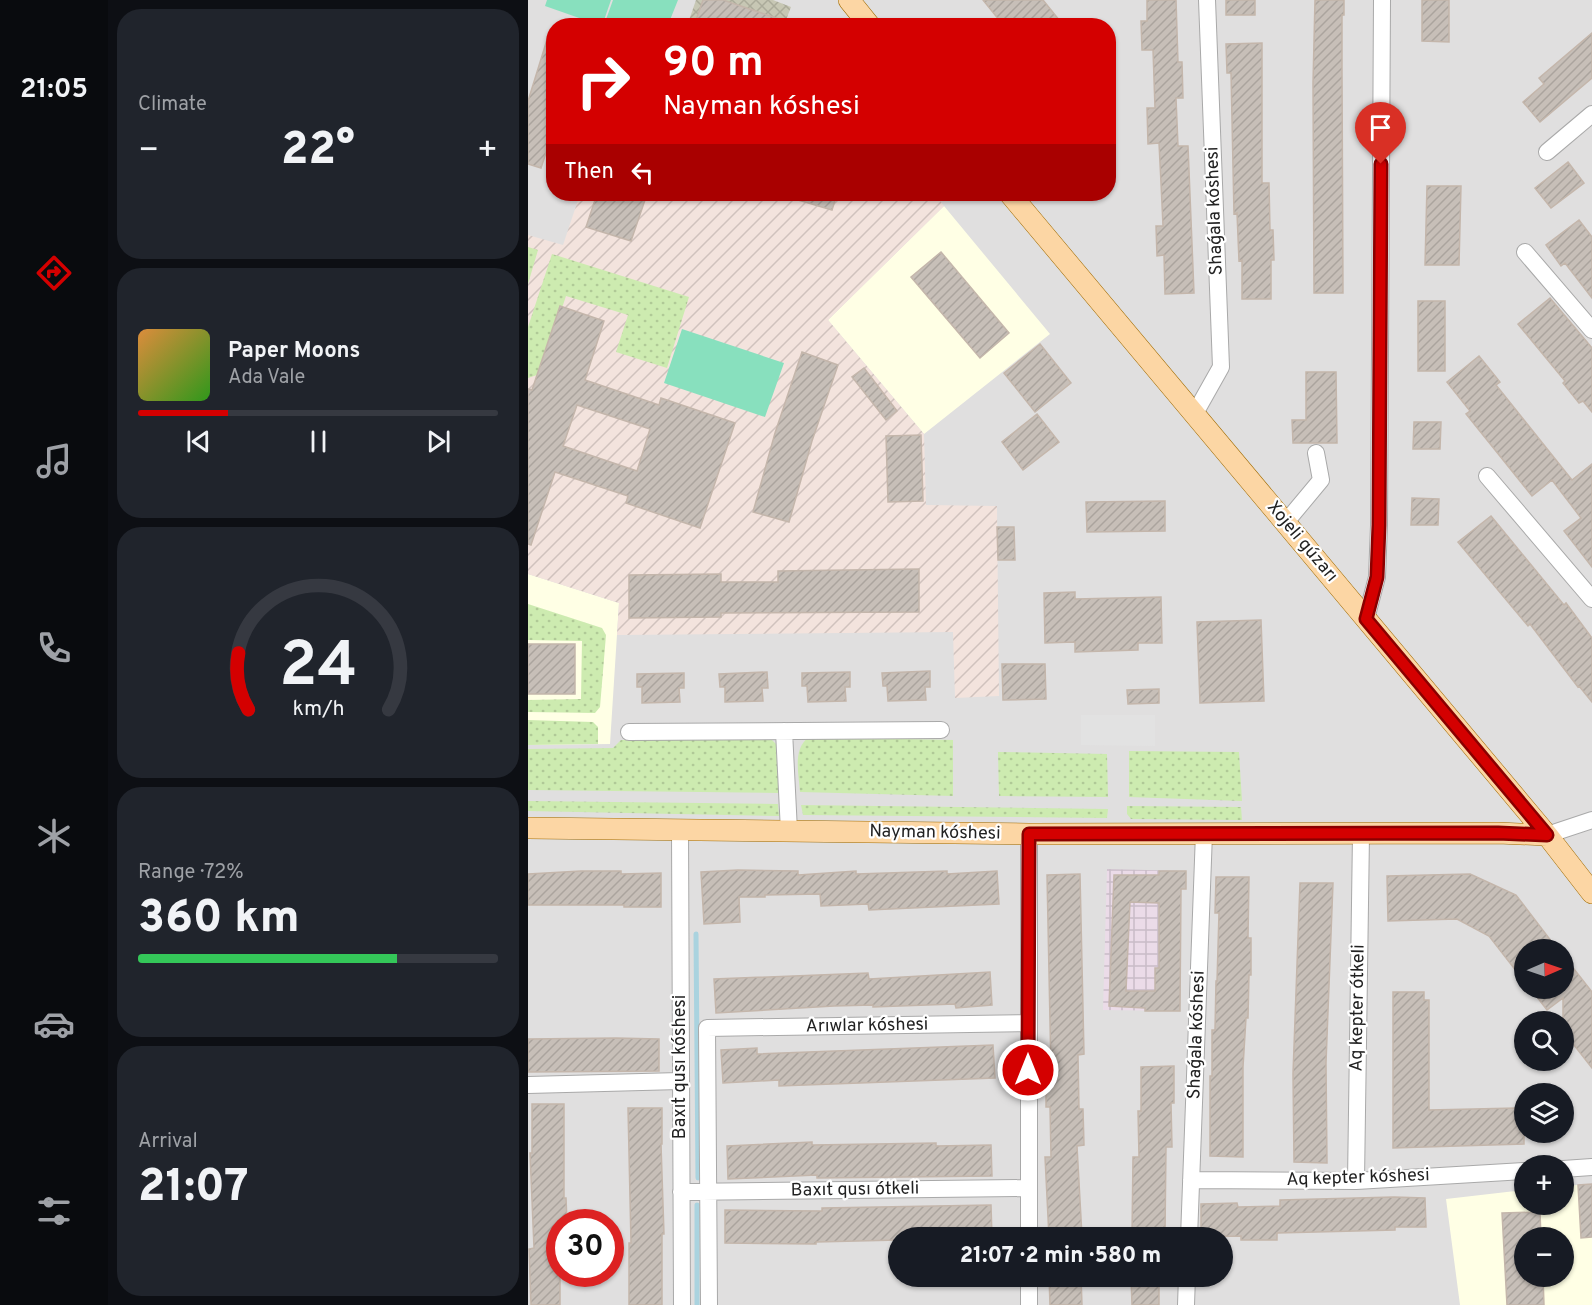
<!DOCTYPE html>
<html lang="en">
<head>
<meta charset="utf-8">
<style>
	:root { --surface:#171b24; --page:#20242c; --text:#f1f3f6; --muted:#9ea1a6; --line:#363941; --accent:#d40000 }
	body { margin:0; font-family:Overpass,sans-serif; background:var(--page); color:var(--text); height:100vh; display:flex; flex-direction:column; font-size:22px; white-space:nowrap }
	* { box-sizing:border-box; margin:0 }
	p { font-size:20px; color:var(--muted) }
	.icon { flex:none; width:33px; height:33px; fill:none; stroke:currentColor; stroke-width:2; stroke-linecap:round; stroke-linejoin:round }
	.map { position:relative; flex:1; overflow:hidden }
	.drawer { display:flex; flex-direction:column; gap:9px; padding:9px; background:#0d0f14; width:420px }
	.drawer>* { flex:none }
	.hud { position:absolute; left:18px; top:18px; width:570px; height:183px; border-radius:24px; box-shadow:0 2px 4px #0004; background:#d40000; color:#fff; overflow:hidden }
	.needle { width:39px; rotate:88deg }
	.tools { position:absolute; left:986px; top:939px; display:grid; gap:12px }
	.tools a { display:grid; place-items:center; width:60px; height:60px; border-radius:50%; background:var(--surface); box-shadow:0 2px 4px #0004; font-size:30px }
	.speed { position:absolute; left:18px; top:1209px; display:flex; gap:12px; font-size:30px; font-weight:700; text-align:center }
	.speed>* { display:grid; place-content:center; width:78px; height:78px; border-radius:50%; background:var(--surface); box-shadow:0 2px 4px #0004; line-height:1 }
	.speed .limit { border:9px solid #d22; background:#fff; color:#111 }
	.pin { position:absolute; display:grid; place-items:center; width:51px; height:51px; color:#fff; margin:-62px -26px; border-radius:50% 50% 50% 0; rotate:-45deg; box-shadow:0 0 6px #0007 }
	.pin .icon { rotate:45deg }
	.me { position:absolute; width:66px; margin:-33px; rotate:0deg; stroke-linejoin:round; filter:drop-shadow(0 0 4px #0008) }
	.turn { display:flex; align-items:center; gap:21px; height:126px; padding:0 18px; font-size:27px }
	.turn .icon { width:78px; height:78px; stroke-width:2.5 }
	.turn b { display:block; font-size:42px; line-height:51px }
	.then { display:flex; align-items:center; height:57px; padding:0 18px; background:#0003; gap:12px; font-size:22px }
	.big { font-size:45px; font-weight:800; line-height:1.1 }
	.drawer .card { flex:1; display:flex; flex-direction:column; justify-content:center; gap:9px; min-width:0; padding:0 21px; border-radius:24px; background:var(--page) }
	.drawer .dial { align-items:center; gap:0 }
	.dial svg { height:156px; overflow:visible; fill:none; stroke:var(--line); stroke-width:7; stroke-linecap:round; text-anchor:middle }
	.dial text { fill:var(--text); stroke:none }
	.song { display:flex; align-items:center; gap:18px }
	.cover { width:72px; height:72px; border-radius:9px; background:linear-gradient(135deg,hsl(30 70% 55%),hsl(110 70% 35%)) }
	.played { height:6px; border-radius:3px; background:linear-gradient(90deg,var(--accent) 25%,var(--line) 25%) }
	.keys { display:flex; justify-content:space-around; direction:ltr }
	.heat { display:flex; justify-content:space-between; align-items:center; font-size:33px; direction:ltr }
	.charge { height:9px; border-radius:4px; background:linear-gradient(90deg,#34c759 72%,var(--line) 0) }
	.trip { position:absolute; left:360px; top:1227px; width:345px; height:60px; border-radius:30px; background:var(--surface); box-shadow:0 2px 4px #0004; font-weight:800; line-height:60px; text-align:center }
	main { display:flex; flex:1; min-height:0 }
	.dock { display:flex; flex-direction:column; width:108px; justify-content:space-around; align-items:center; background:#090b0e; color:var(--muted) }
	.dock .icon { width:42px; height:42px }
	.dock .selected { color:var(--accent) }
	.dock b { font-size:27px; color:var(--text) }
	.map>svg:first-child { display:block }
	.residential { fill:#e0dfdf; fill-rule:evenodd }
	.industrial { fill:url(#industrial-grid) }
	.education { fill:#ffffe5; fill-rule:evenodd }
	.military { fill:url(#military-furrows) }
	.construction { fill:url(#construction-cross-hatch) }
	.grass { fill:url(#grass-dots) }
	.pitch { fill:#88e0be }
	.parking { fill:#e2e2e2 }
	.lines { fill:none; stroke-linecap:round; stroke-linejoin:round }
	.stream { stroke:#aad3df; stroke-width:5 }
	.building { fill:url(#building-hatch); stroke:#c4b6ab; stroke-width:1.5; fill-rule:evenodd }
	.minor-casing { stroke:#a9a9a9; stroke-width:18 }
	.major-casing { stroke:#a06b00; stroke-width:22 }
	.minor { stroke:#fff; stroke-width:16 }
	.major { stroke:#fcd6a4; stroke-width:21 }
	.route-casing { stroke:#8a0000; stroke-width:15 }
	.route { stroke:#d40000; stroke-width:10 }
	.labels { text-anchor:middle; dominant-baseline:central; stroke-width:4.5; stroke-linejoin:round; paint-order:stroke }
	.street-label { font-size:18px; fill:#222; stroke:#fff }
</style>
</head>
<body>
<main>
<nav class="dock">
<b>21:05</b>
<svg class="icon selected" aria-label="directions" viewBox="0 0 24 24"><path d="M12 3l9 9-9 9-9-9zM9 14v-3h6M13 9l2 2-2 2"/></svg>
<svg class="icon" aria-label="music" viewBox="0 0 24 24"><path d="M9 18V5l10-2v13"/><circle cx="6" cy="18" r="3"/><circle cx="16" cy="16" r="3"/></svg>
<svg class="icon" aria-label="phone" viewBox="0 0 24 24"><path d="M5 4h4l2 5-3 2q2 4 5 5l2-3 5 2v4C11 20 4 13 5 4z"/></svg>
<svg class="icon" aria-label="climate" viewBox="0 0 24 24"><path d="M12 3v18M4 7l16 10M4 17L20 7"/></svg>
<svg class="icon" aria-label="car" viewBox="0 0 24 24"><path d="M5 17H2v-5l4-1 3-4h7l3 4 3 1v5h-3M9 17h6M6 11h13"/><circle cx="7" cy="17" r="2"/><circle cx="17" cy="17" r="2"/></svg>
<svg class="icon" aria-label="filters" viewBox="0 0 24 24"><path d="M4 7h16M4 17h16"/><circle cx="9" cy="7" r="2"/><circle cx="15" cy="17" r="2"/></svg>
</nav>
<section class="drawer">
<div class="card"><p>Climate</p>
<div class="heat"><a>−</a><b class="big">22°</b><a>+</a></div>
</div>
<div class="card">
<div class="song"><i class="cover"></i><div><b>Paper Moons</b><p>Ada Vale</p></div></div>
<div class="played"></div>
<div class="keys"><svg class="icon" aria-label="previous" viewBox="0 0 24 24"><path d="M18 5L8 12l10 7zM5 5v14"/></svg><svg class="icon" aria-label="pause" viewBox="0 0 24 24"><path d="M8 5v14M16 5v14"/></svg><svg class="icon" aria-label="next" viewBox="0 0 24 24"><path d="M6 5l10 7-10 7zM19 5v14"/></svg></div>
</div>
<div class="card dial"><svg viewBox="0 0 100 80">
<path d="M14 69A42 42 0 1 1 86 69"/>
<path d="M14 69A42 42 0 0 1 9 40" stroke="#d40000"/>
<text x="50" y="56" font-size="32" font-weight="700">24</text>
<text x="50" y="72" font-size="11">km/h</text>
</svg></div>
<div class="card"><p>Range · 72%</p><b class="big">360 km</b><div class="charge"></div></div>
<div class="card"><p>Arrival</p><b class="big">21:07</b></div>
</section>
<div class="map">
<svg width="1064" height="1305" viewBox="0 0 1064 1305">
	<defs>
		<pattern id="industrial-grid" width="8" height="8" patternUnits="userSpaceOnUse" patternTransform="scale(1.5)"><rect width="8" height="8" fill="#ebdbe8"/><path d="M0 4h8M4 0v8" fill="none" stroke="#c9bcc7"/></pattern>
		<pattern id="military-furrows" width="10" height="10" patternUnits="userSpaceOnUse" patternTransform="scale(1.5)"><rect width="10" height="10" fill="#f3e3dd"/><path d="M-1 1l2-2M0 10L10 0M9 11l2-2" fill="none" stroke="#d0c2bd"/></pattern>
		<pattern id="construction-cross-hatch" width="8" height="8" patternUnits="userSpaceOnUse" patternTransform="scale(1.5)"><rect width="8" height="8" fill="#c7c7b4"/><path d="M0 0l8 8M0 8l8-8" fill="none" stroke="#abab9a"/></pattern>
		<pattern id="grass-dots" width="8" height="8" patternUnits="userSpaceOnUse" patternTransform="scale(1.5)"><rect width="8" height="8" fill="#cdebb0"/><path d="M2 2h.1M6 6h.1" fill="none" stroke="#b0c997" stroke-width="1.8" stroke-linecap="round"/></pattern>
		<pattern id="building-hatch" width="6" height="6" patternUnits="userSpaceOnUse" patternTransform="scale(1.5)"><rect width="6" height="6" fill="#c7bfb8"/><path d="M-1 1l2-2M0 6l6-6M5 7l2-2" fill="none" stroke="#aba49e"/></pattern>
	</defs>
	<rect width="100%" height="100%" fill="#f2efe9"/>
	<path class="residential" d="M 0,0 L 1064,0 L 1064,1305 L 0,1305 ZM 26,26 L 580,26 L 580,194 L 26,194 ZM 996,950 L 1035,950 L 1035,988 L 996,988 ZM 996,1022 L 1035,1022 L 1035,1060 L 996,1060 ZM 996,1094 L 1035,1094 L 1035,1132 L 996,1132 ZM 996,1166 L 1035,1166 L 1035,1204 L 996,1204 ZM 32,1222 L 82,1222 L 82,1274 L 32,1274 ZM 370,1238 L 694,1238 L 694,1276 L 370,1276 ZM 996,1238 L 1035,1238 L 1035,1276 L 996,1276 Z"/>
	<path class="industrial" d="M 579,869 L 658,871 L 658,889 L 653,889 L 652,1011 L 575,1010 Z"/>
	<path class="education" d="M 416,206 L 522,334 L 396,434 L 300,320 Z
		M 0,574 L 91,603 L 82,744 L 0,745 Z
		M 1064,1184 L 1064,1305 L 932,1305 L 918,1199 L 996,1190 L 996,1204 L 1035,1204 L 1035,1186 ZM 996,1238 L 1035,1238 L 1035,1276 L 996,1276 Z"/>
	<path class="military" d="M 52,194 L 407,194 L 416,206 L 300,320 L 396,434 L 398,505 L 469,506 L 471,696 L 427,698 L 425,632 L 89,635 L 91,603 L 0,574 L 0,235 L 35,245 Z"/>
	<path class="construction" d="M 168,0 L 245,0 L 263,7 L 256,25 L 159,26 Z"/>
	<path class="grass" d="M 0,247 L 10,250 L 0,284 Z
		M 24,254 L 161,297 L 139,368 L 88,352 L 100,315 L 38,296 L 12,374 L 0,378 L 0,327 Z
		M 0,604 L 74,628 L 78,635 L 72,707 L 67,713 L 0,712 L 0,700 L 53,699 L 54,641 L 0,640 Z
		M 0,720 L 65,722 L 70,727 L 70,744 L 0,745 Z
		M 281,737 L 425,740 L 425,796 L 272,792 C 271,774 264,749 281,737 Z
		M 243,739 L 248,744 L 251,793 L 0,790 L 0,749 L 85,748 L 93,740 Z
		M 601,751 L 711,752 L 714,801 L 601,797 Z
		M 470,752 L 579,754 L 580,797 L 471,796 Z
		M 0,801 L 250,804 L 251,816 L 0,811 Z
		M 273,805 L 580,809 L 579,818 L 275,815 Z
		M 599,806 L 713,807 L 714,820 L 603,819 L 599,814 Z"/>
	<path class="pitch" d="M 19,0 L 83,0 L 74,26 L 17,6 Z
		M 85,0 L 150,0 L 140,25 L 76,25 Z
		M 154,329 L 256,363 L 237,417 L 136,383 Z"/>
	<path class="parking" d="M 553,715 L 627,715 L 627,746 L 553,745 Z"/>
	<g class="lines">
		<path class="stream" d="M 168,934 L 170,1178
			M 169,1305 L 169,1205"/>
	</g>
	<path class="building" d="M 175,0 L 195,0 L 263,23 L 262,26 L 166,26 Z
		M 455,0 L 515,0 L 536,26 L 476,26 Z
		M 619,0 L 648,0 L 650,62 L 654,62 L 655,98 L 648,98 L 650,146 L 660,146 L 666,293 L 637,294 L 636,255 L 629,256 L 628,226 L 635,226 L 633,183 L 631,143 L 620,144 L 619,108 L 627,108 L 625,50 L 614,50 L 613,21 L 619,21 Z
		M 698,0 L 727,0 L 727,15 L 698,15 Z
		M 787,0 L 816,0 L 816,15 L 814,15 L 814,69 L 815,293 L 786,293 L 785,83 Z
		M 894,0 L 921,0 L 921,42 L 894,41 Z
		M 22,30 L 26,30 L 26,128 L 13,168 L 0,164 L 0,101 Z
		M 1064,33 L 1064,78 L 1012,122 L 995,102 L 1016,84 L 1011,78 Z
		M 734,43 L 734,183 L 741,183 L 742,230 L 745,230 L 746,260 L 743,260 L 743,299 L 714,299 L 714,260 L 711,261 L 709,213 L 706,214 L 703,73 L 699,73 L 698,44 Z
		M 1040,162 L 1056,183 L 1023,208 L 1007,188 Z
		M 899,186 L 933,186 L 931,265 L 897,265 Z
		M 69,194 L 119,194 L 103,241 L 58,227 Z
		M 261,194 L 309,194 L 304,210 L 260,197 Z
		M 1051,220 L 1064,237 L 1064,298 L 1037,263 L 1033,266 L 1018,245 Z
		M 413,252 L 481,333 L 452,358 L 383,277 Z
		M 1022,298 L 1064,348 L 1064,412 L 1055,401 L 1051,403 L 1035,383 L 1037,381 L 990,324 Z
		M 890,301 L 917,301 L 917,371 L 890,371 Z
		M 32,306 L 76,321 L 57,380 L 131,405 L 133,398 L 207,423 L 172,528 L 98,503 L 100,496 L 27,472 L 3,545 L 0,544 L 0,389 L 4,390 ZM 49,405 L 122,429 L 109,471 L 35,446 Z
		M 512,344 L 543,383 L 507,412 L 476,373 Z
		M 274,352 L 310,365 L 284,441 L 261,522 L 225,512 L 247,433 Z
		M 951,356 L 972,382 L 968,385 L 1044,480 L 1064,464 L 1064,567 L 1036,531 L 1053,518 L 1024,480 L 1004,496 L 938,414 L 942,411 L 919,382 Z
		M 336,368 L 369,411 L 358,420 L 324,377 Z
		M 778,372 L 808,372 L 809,443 L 765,443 L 764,420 L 778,420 Z
		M 509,414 L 531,442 L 495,470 L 474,442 Z
		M 886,422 L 913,422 L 912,449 L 885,449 Z
		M 393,435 L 395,501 L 360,502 L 358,436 Z
		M 884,498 L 911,499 L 910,525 L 883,525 Z
		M 637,501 L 637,531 L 559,532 L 558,502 Z
		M 963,516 L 1036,605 L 1038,603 L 1064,638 L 1064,702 L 1051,686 L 1050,687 L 1002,624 L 1000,626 L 930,542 Z
		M 469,527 L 486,527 L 487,560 L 470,560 Z
		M 391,569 L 391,612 L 193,613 L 193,617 L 101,618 L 101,575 L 193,574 L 193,582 L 250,582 L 250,571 Z
		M 547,592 L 547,599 L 633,597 L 634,643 L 610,643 L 610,650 L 547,652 L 547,642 L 517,643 L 516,593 Z
		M 733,620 L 736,701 L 672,703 L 669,622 Z
		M 0,644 L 47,644 L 47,694 L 0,694 Z
		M 474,664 L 517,664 L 518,699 L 475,700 Z
		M 402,671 L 402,687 L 397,687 L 398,700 L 360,701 L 359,686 L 355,686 L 354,673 Z
		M 239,672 L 240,688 L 234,688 L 235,701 L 197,702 L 197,687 L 192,687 L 191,674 Z
		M 322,672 L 322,687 L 317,687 L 318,701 L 280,702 L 279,686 L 274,686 L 274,673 Z
		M 156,673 L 156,688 L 151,688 L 152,702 L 114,703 L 114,687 L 109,687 L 109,674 Z
		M 631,689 L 631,703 L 600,704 L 599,690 Z
		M 210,870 L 270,871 L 270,875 L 328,871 L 328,874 L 419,871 L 419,874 L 469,871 L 471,904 L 341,910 L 340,904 L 293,906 L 292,894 L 237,895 L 237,897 L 211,897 L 212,922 L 176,924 L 173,872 Z
		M 53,871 L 93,871 L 93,874 L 133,873 L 133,907 L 96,907 L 96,905 L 0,905 L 0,874 Z
		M 631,871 L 658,871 L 658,889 L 653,889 L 652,1011 L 617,1011 L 617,1008 L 581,1006 L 586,875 L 631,875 ZM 602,902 L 631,903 L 631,968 L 627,968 L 627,991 L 598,991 Z
		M 552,874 L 556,1054 L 550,1055 L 551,1109 L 555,1109 L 556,1145 L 549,1146 L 554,1236 L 521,1237 L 517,1157 L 523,1157 L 522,1107 L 518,1107 L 518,1071 L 523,1071 L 519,875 Z
		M 942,874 L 988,895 L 1030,950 L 996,950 L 996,981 L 961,936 L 929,919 L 860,921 L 859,876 Z
		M 688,877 L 721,877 L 720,938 L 723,938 L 723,975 L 721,975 L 720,1018 L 718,1018 L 715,1067 L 715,1157 L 682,1156 L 682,1076 L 684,1076 L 684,1030 L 687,1030 L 688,981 L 689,981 L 691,913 L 687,913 Z
		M 772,883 L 805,883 L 798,1063 L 799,1163 L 766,1162 L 765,1074 Z
		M 1035,955 L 1064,992 L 1064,1068 L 1035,1031 L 1035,998 L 1019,1010 L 1002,988 L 1035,988 Z
		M 462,972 L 464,1005 L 428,1008 L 427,1004 L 345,1007 L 345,1005 L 306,1006 L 188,1013 L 186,979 L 340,973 L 341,979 Z
		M 865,992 L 896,992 L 896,1000 L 901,1000 L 901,1110 L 988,1108 L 988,1113 L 996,1113 L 996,1144 L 865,1148 Z
		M 88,1038 L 131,1039 L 131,1071 L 0,1072 L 0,1039 Z
		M 465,1045 L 467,1078 L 251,1086 L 251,1080 L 195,1083 L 193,1050 L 229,1048 L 229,1054 Z
		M 646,1066 L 646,1103 L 643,1103 L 644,1147 L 638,1147 L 637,1235 L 604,1235 L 605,1157 L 611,1157 L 610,1111 L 613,1111 L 613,1067 Z
		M 4,1104 L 36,1104 L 36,1198 L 38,1198 L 39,1222 L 32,1222 L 32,1305 L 3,1305 L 1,1249 L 6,1248 L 2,1153 L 4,1153 Z
		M 100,1108 L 134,1108 L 134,1144 L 133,1144 L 136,1234 L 134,1234 L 134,1305 L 101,1305 L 101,1243 L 103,1243 Z
		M 284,1142 L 284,1145 L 408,1143 L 408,1146 L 463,1145 L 464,1176 L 289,1178 L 289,1175 L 200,1179 L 199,1146 Z
		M 1064,1184 L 1064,1237 L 1053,1238 L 1050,1185 Z
		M 866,1197 L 897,1198 L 898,1227 L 867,1227 L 867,1230 L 749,1233 L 749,1240 L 713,1240 L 713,1236 L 673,1237 L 673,1204 L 709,1203 L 710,1207 L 752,1206 L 752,1200 Z
		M 463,1205 L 464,1237 L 370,1238 L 370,1240 L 288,1242 L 288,1244 L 197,1243 L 197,1210 L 294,1211 L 294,1208 Z
		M 1012,1212 L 1013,1238 L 996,1238 L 996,1276 L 1015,1276 L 1016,1305 L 979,1305 L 974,1213 Z
		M 521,1276 L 553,1276 L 554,1305 L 522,1305 Z
		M 603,1276 L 631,1276 L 631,1305 L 604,1305 Z"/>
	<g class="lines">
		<g class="minor-casing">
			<path id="minor" d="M 1019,152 L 1064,114
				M 997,252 L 1064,330
				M 666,415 L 693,367 L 679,0
				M 959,476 L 1064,599
				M 758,522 L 793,480 L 788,453
				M 838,619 L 849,577 L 851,525 L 854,0
				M 256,731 L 261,831
				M 101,732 L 413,730
				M 152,830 L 154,1305
				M 1019,835 L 1064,820
				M 0,1085 L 152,1081
				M 1035,1169 L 1064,1167
				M 663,1180 L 828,1181 L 996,1171
				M 828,1181 L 833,834
				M 153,1192 L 500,1188
				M 501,1238 L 501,834
				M 661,1238 L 676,833
				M 501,1276 L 501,1305
				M 181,1305 L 179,1028 L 500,1023
				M 658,1305 L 659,1276"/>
		</g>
		<g class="major-casing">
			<path id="major" d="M 321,0 L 342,26
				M 482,194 L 1019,835 L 1064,893
				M 0,828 L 501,834 L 970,833 L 1019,835"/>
		</g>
		<use href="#minor" class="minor"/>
		<use href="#major" class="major"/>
	</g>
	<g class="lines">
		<g class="route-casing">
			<path id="route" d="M 500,1070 L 501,834 L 970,833 L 1019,835 L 838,619 L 849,577 L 851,525 L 853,164"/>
		</g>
		<use href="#route" class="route"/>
	</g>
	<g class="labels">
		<g class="street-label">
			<text transform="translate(687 211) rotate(-92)">Shaǵala kóshesi</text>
			<text transform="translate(774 542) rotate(50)">Xojeli gúzarı</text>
			<text transform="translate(407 833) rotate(1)">Nayman kóshesi</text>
			<text transform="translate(830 1008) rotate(-89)">Aq kepter ótkeli</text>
			<text transform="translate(339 1026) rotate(-1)">Arıwlar kóshesi</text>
			<text transform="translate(669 1035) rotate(-88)">Shaǵala kóshesi</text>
			<text transform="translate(152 1067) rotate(-90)">Baxıt qusı kóshesi</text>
			<text transform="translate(830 1178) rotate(-2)">Aq kepter kóshesi</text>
			<text transform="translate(327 1190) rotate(-1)">Baxıt qusı ótkeli</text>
		</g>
	</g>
</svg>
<div class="tools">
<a><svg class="needle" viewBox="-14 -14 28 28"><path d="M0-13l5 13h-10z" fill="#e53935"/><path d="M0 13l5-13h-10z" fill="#9ea1a6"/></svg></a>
<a><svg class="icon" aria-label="search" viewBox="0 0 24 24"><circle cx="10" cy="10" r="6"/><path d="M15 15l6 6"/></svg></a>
<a><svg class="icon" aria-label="layers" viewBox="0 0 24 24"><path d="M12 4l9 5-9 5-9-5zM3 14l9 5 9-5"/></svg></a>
<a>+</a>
<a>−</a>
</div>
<div class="speed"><div class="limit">30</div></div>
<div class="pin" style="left:853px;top:164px;background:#d93025"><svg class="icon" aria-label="arrive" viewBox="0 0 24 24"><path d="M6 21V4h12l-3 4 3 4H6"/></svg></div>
<svg class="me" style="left:500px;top:1070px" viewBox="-20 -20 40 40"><circle r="17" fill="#d40000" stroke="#fff" stroke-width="3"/><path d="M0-11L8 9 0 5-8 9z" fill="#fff"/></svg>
<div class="trip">21:07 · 2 min · 580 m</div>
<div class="hud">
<div class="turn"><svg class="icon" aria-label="right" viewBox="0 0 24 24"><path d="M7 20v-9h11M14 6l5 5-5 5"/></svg><div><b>90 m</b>Nayman kóshesi</div></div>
<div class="then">Then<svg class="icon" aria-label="left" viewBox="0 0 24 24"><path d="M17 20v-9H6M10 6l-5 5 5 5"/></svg></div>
</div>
</div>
</main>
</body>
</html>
